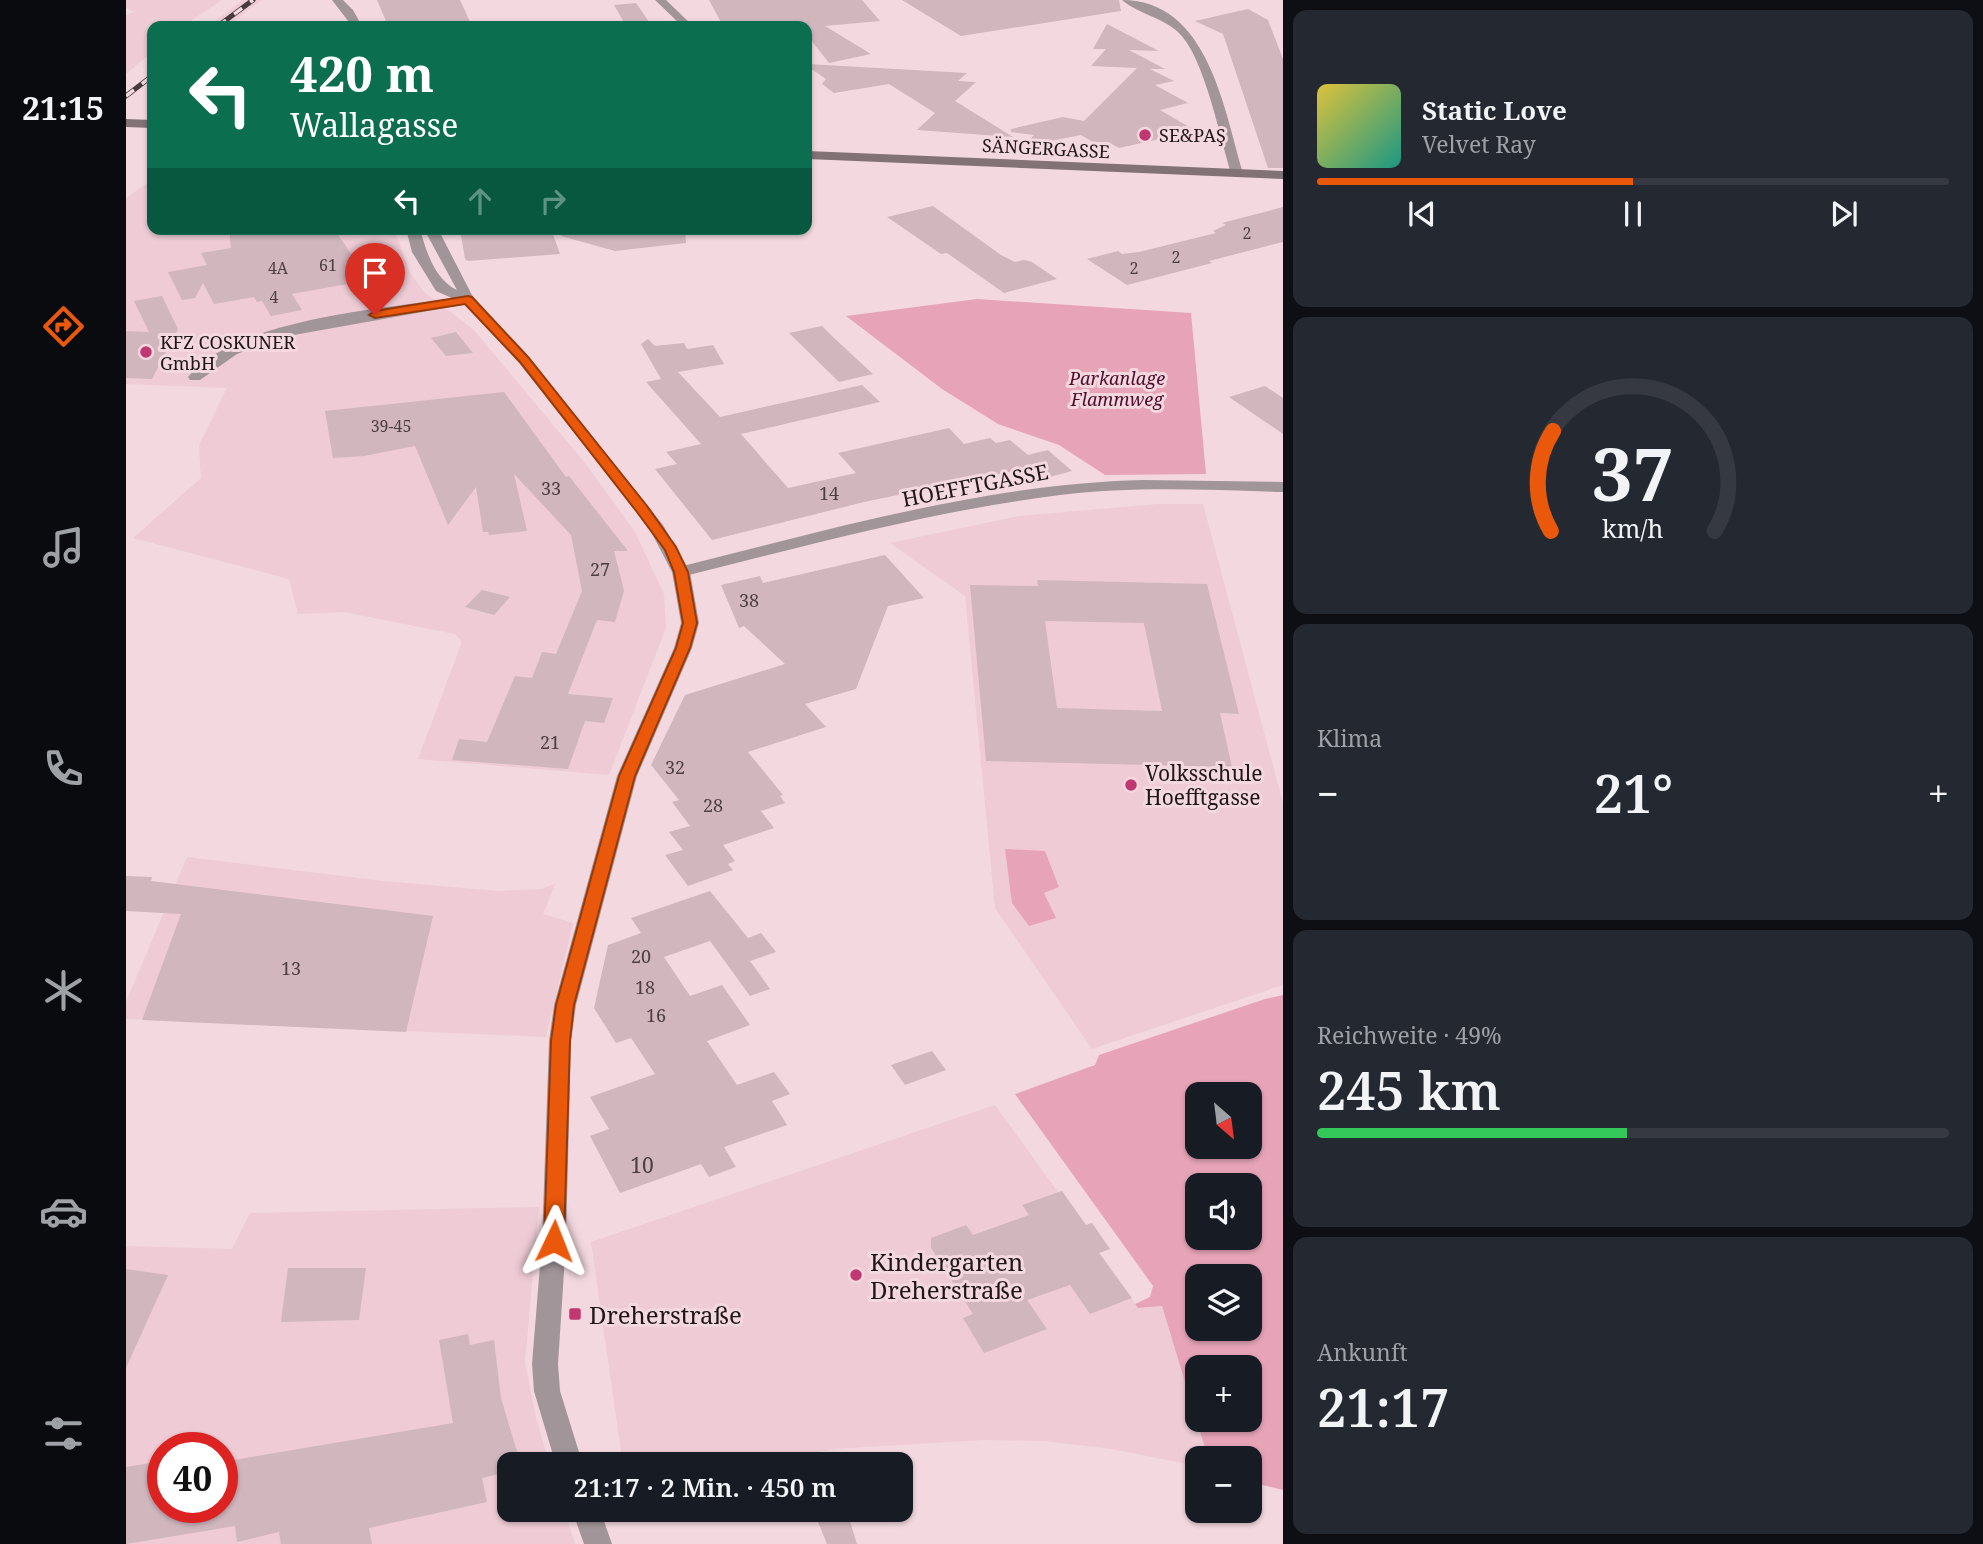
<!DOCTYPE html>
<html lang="de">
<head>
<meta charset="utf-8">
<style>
	:root { --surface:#171b24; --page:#242831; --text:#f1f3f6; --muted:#9ea1a6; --line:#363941; --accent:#ea580c }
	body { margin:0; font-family:"Noto Serif",serif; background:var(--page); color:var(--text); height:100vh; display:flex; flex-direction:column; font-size:26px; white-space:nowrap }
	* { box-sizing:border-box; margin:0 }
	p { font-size:23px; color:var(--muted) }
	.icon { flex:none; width:38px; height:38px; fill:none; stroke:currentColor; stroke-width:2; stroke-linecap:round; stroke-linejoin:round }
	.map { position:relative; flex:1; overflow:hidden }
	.drawer { display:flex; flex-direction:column; gap:10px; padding:10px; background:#0d0f14; width:700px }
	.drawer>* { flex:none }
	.top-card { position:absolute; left:21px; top:21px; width:665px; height:214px; border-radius:14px; box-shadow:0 2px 5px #0004; background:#0b6e4f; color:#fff; overflow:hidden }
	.needle { width:46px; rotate:152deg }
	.buttons { position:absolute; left:1059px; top:1082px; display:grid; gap:14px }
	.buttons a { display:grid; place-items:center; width:77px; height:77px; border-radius:14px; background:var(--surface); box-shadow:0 2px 5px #0004; font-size:35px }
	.speed { position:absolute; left:21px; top:1432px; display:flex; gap:14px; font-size:35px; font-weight:700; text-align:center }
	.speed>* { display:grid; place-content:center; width:91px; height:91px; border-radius:50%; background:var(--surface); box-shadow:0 2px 5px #0004; line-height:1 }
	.speed .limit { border:10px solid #d22; background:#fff; color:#111 }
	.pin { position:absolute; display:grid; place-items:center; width:60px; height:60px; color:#fff; margin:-72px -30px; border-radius:50% 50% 50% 0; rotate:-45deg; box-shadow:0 0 7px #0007 }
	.pin .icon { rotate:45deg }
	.me { position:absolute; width:77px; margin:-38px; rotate:2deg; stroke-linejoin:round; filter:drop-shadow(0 0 5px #0008) }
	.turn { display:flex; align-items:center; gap:24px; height:147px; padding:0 28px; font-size:32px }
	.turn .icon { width:91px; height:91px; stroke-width:2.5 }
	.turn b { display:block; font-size:49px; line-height:60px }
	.lanes { display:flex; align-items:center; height:66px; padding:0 28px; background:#0003; justify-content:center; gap:35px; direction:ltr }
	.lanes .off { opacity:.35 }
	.big { font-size:52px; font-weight:600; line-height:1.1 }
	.drawer .card { flex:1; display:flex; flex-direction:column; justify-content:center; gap:10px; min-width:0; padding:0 24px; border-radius:14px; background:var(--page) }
	.drawer .dial { align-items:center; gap:0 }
	.dial svg { height:182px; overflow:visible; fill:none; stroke:var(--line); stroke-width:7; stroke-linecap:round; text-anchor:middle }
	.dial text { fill:var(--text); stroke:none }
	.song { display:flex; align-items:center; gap:21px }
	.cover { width:84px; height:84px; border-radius:10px; background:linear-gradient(135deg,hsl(50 70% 55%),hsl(170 70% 35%)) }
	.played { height:7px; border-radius:4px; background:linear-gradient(90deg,var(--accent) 50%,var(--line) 50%) }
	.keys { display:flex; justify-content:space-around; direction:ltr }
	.heat { display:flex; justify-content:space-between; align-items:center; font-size:38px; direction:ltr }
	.charge { height:10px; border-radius:5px; background:linear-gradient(90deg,#34c759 49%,var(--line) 0) }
	.trip { position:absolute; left:371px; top:1452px; width:416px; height:70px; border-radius:14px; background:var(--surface); box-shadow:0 2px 5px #0004; font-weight:600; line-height:70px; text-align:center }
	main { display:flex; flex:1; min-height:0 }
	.menu { display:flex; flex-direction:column; width:126px; justify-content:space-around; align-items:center; background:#090b0e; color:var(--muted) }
	.menu .icon { width:49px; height:49px }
	.menu .active { color:var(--accent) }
	.menu b { font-size:32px; color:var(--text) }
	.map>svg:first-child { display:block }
	.built { fill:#eecbd5; fill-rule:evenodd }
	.green { fill:#e7a4b8; fill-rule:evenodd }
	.building { fill:#d1b6be; fill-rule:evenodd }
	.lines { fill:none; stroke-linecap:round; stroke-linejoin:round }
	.minor { fill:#a19599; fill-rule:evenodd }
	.tertiary { fill:#a19599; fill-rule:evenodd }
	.secondary { fill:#827276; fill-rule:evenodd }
	.rail-casing { stroke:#463a3d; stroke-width:5 }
	.rail { stroke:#f3d8df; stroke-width:3.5; stroke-dasharray:10; stroke-linecap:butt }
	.route { fill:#ea580c; stroke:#983908; stroke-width:2 }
	.poi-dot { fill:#c13770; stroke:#f3d8df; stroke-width:2.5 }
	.labels { text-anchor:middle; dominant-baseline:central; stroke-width:6; stroke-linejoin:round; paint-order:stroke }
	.far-number-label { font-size:16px; fill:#4c3e42 }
	.far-poi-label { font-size:18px; fill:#1f1618; stroke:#f3d8df; text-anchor:start }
	.far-street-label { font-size:18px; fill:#1f1618; stroke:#f3d8df }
	.far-park-label { font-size:18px; font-style:italic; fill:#4e0b29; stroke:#f3d8df }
	.number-label { font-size:18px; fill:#4c3e42 }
	.street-label { font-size:21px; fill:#1f1618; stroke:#f3d8df }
	.poi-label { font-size:21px; fill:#1f1618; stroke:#f3d8df; text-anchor:start }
	.near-number-label { font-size:21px; fill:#4c3e42 }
	.near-poi-label { font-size:24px; fill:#1f1618; stroke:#f3d8df; text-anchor:start }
</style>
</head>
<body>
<main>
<nav class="menu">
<b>21:15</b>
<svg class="icon active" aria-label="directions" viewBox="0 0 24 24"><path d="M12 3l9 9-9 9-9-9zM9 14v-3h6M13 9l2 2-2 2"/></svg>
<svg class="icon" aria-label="music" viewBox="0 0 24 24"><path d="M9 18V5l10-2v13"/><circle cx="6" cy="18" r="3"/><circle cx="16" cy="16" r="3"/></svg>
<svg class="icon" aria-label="phone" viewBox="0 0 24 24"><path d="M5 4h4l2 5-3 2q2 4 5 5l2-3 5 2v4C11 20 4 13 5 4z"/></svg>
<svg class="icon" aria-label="climate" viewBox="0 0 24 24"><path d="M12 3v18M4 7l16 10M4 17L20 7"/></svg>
<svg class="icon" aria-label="car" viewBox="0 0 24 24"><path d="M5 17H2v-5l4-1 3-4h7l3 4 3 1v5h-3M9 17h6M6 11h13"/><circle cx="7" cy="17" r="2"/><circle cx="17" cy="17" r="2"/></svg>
<svg class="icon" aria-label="filters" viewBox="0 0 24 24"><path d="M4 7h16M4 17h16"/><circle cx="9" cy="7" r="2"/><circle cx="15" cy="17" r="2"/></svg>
</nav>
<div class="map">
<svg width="1157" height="1544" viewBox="0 0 1157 1544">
	<rect width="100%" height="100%" fill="#f3d8df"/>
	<path class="built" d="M 0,0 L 96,0 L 57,26 L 26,26 L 26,52 L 0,74 L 0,15 L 8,12 L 0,8 Z
		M 117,0 L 136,0 L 101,26 L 82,26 Z
		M 23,182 L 26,182 L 26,229 L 268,229 L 284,273 L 298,292 L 347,329 L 459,463 L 509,532 L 538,594 L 540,628 L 483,775 L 292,759 L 336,642 L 329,634 L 218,612 L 172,614 L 163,579 L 7,538 L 75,478 L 73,445 L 101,388 L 0,384 L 0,198 Z
		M 1032,504 L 1077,504 L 1157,803 L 1157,985 L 966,1049 L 869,908 L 839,596 L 764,543 L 893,516 Z
		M 61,857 L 257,881 L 372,891 L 416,889 L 429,884 L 417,914 L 447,923 L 420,1037 L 0,1019 L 0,1002 Z
		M 869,1105 L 932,1192 L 936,1192 L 960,1225 L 966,1223 L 984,1249 L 974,1253 L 1012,1308 L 1036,1306 L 1082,1458 L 1071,1458 L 1071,1466 L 986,1449 L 918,1441 L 857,1440 L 708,1449 L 625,1465 L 497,1465 L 465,1242 Z
		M 413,1207 L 399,1362 L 410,1418 L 424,1465 L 383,1465 L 383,1510 L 438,1510 L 449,1544 L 0,1544 L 0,1246 L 106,1249 L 124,1213 ZM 37,1447 L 96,1447 L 96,1507 L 37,1507 Z"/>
	<path class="green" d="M 851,299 L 1065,313 L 1080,474 L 979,475 L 933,445 L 872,424 L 816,389 L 720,316 Z
		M 879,849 L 919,851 L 933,887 L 918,893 L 930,918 L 903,926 L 886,903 Z
		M 1157,995 L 1157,1490 L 1124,1482 L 1124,1458 L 1082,1458 L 1036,1306 L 1012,1308 L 1009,1304 L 1024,1297 L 1027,1286 L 889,1094 L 969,1065 L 973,1055 L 1139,999 ZM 1071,1094 L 1124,1094 L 1124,1146 L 1071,1146 ZM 1071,1185 L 1124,1185 L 1124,1237 L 1071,1237 ZM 1071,1276 L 1124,1276 L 1124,1328 L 1071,1328 ZM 1071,1367 L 1124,1367 L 1124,1419 L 1071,1419 Z"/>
	<path class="building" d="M 251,0 L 334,0 L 345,24 L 262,26 Z
		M 583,0 L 736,0 L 754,21 L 699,26 L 745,54 L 703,63 L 681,35 L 681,26 L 597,26 Z
		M 776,0 L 993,0 L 995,11 L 835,36 Z
		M 510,3 L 526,26 L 500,26 L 488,5 Z
		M 1122,9 L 1142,20 L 1157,59 L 1157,168 L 1142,168 L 1097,34 L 1069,21 Z
		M 981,24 L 1033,51 L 1003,50 L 1039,69 L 1024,69 L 1048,81 L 1029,85 L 1062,103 L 1034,110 L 1070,131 L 993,148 L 982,142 L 967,142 L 955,135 L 898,146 L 908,135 L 885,132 L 885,129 L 937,117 L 958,121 L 1011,68 L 965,66 L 980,49 L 967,49 Z
		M 681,64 L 841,73 L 832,81 L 850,82 L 829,101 L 887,137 L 791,130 L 809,113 L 763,84 L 708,93 L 696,84 L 700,79 L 681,66 Z
		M 807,206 L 875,255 L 889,262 L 898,260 L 906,262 L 931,279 L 878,293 L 821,253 L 815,254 L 761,217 Z
		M 1157,207 L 1157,242 L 1083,261 L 1086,263 L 1001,285 L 961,259 L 992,251 L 996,254 L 1013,252 L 1090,233 L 1087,231 L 1100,225 L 1096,223 Z
		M 103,229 L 208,229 L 243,280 L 166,294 L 176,310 L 145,316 L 136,301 L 131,302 L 128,297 L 88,304 L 77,283 L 69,298 L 56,300 L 42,272 L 81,265 L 75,253 L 105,248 Z
		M 334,229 L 425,229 L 434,254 L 342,261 L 339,259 Z
		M 436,229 L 559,229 L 560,243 L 489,251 L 435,236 Z
		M 36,296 L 52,329 L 26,379 L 0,378 L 0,331 L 23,332 L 8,301 Z
		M 696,326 L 708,338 L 747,374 L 713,382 L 663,333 Z
		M 330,332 L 347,353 L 320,356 L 305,338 Z
		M 522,339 L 529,346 L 558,343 L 561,349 L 587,345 L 598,364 L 552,372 L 594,417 L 736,385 L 754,402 L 615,434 L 662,488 L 730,473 L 712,453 L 823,428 L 838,444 L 864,438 L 870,443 L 884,440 L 902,455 L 922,450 L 946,471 L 902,483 L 888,471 L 738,502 L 586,540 L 529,469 L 551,464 L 540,452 L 575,444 L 520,382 L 535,379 L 515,344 Z
		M 1139,386 L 1157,398 L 1157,434 L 1103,397 Z
		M 378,392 L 440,477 L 443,476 L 502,551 L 488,551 L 498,591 L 489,622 L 471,620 L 442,694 L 487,698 L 478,723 L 459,721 L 442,769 L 326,760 L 333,739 L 361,742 L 389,676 L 406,678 L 416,652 L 430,654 L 456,591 L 445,535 L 388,474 L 401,531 L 363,535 L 362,532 L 357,532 L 350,487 L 322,525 L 289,446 L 238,456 L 207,458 L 199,411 Z
		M 759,555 L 798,598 L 762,606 L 730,689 L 679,704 L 700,727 L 622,752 L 657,795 L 654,796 L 659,803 L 635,811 L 648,828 L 597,845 L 609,861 L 602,864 L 607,870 L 562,886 L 539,855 L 557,850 L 543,832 L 564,826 L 546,802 L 553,800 L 525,765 L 559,695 L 659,664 L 618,626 L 613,628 L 595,585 L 634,576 L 637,583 Z
		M 911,580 L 1081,584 L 1113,714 L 1094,713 L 1106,767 L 860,761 L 844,585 L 912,586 ZM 919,621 L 1018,623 L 1036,711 L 931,708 Z
		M 356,590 L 384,597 L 368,615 L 339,607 Z
		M 0,876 L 26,877 L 25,881 L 307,916 L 280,1032 L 16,1020 L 55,914 L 0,911 Z
		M 584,891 L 622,938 L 635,933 L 650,952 L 624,961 L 644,989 L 624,996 L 584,941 L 538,957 L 564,996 L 596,985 L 624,1025 L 581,1041 L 611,1085 L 648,1072 L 664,1094 L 646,1101 L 661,1125 L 598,1147 L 610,1167 L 583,1177 L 575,1164 L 494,1193 L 464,1136 L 483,1129 L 464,1097 L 529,1074 L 505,1038 L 490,1043 L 468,1008 L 482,945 L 515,933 L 505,918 Z
		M 806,1051 L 820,1070 L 779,1085 L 765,1065 Z
		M 936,1191 L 960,1225 L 966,1223 L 984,1249 L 973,1253 L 1006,1298 L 964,1314 L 944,1285 L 901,1300 L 921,1329 L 858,1353 L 837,1318 L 847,1314 L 805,1248 L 805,1238 L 840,1225 L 847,1235 L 903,1215 L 896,1205 Z
		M 162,1268 L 240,1268 L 233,1320 L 155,1322 Z
		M 0,1269 L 42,1275 L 0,1368 Z
		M 342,1334 L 344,1345 L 368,1340 L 375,1398 L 395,1465 L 383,1465 L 383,1472 L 356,1478 L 361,1502 L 243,1528 L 246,1544 L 155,1544 L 153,1532 L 111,1542 L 109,1526 L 0,1544 L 0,1467 L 37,1461 L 37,1507 L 96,1507 L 96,1462 L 327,1423 L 313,1340 Z
		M 722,1515 L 731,1544 L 701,1544 L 692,1522 Z"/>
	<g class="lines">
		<path class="minor" d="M 529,0 L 540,0 L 567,26 L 556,26 Z
			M 996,0 C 1082,0 1098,109 1117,173 L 1115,176 L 1107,176 L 1105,173 C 1094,137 1078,56 1052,32 C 1036,17 1012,14 996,0 Z
			M 342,296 L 349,300 L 347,303 L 151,338 L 111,354 L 74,380 L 64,380 L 62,377 C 111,317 267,308 342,296 Z
			M 1017,480 L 1157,482 L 1157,492 C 1083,490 1008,486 934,495 C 806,511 680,546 555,577 L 546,572 L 549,568 C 702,530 858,484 1017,480 Z"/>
		<path class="tertiary" d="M 206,0 L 217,0 L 227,10 L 236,26 L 226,26 Z
			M 280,229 L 294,229 C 300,251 309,280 331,290 L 298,229 L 312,229 L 348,299 L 403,357 L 537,525 L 564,572 L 573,623 L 566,648 L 511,776 L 450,1005 L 445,1041 L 440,1241 L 432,1364 L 434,1391 L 457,1465 L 430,1465 L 408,1391 L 406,1364 L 416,1241 L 423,1041 L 428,1005 L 491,776 L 548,648 L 555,623 L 546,572 L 522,526 L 393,363 L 337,303 L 310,291 L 286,252 Z
			M 446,1510 L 474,1510 L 486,1544 L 458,1544 Z"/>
		<path class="secondary" d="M 0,119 L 26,120 L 26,128 L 0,127 Z
			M 681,151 L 1157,171 L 1157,179 L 681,159 Z"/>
		<g class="rail-casing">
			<path id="rail" d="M 92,26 L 127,0
				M 0,96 L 26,76"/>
		</g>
		<use href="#rail" class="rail"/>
	</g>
	<path class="route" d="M 342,296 L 346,297 L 402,357 L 521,506 L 550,547 L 562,572 L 571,623 L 564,648 L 509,776 L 448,1005 L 444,1041 L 438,1241 L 435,1247 L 428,1249 L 421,1247 L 418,1241 L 425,1041 L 430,1005 L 493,776 L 550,648 L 557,623 L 548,572 L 539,550 L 511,512 L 394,362 L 339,304 L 249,318 L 243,315 L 249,311 Z"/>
	<g class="poi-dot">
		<circle cx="1019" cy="135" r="7"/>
		<circle cx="20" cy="352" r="7"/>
		<circle cx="1005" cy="785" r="7"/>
		<circle cx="730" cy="1275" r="7"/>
		<rect x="442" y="1307" width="14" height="14" rx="3.5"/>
	</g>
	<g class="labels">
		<g class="far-number-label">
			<text x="1121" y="233">2</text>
			<text x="1050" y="257">2</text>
			<text x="202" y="265">61</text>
			<text x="152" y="268">4A</text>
			<text x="1008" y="268">2</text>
			<text x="148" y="297">4</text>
			<text x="265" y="426">39-45</text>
		</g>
		<g class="far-poi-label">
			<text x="1033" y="135">SE&amp;PAŞ</text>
			<text x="34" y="342">KFZ COSKUNER<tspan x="34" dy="21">GmbH</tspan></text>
		</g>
		<g class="far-street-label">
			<text transform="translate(920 148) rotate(3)">SÄNGERGASSE</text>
		</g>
		<g class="far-park-label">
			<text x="991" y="378">Parkanlage<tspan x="991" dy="21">Flammweg</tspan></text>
		</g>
		<g class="number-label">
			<text x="425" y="488">33</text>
			<text x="703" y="493">14</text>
			<text x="474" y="569">27</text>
			<text x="623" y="600">38</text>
			<text x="424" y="742">21</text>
			<text x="549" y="767">32</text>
			<text x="587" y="805">28</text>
			<text x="515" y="956">20</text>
			<text x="165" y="968">13</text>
			<text x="519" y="987">18</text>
			<text x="530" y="1015">16</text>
		</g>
		<g class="street-label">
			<text transform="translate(849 485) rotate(-11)">HOEFFTGASSE</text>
		</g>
		<g class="poi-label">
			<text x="1019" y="773">Volksschule<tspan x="1019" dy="24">Hoefftgasse</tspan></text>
		</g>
		<g class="near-number-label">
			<text x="516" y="1165">10</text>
		</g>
		<g class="near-poi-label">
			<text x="744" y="1261">Kindergarten<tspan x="744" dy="28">Dreherstraße</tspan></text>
			<text x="463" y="1314">Dreherstraße</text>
		</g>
	</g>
</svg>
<div class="buttons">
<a><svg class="needle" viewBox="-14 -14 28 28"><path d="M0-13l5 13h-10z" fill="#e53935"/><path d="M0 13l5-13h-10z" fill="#9ea1a6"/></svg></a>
<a><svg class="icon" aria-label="sound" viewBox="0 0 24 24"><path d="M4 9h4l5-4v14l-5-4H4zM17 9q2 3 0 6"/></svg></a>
<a><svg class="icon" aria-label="layers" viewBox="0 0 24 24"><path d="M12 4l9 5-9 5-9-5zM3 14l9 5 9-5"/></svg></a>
<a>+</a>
<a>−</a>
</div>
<div class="speed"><div class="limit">40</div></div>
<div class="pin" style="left:249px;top:315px;background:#d93025"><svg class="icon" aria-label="arrive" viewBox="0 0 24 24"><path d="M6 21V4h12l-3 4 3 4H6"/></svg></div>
<svg class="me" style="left:428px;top:1241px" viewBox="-20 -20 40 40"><path d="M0-17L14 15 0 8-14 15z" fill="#ea580c" stroke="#fff" stroke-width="4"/></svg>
<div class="trip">21:17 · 2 Min. · 450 m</div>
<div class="top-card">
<div class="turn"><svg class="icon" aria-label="left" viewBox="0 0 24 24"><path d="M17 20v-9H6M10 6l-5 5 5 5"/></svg><div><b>420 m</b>Wallagasse</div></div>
<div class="lanes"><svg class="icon" aria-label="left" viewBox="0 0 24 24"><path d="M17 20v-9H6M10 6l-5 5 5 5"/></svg><svg class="icon off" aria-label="ahead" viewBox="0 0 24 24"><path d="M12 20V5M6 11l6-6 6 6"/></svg><svg class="icon off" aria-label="right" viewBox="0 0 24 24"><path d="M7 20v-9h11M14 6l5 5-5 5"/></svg></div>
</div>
</div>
<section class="drawer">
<div class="card">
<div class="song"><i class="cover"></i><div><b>Static Love</b><p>Velvet Ray</p></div></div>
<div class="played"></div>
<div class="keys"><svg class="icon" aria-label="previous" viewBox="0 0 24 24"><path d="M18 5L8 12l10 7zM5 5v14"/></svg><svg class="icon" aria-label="pause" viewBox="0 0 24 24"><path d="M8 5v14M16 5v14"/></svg><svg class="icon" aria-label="next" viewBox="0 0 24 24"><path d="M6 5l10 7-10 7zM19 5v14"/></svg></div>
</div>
<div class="card dial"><svg viewBox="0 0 100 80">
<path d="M14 69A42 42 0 1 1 86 69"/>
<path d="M14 69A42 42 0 0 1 15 25" stroke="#ea580c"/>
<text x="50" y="56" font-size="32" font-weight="700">37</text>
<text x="50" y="72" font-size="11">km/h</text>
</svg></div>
<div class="card"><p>Klima</p>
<div class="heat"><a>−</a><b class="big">21°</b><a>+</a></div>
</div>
<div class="card"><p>Reichweite · 49%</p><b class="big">245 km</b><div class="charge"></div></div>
<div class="card"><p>Ankunft</p><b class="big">21:17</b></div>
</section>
</main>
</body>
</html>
